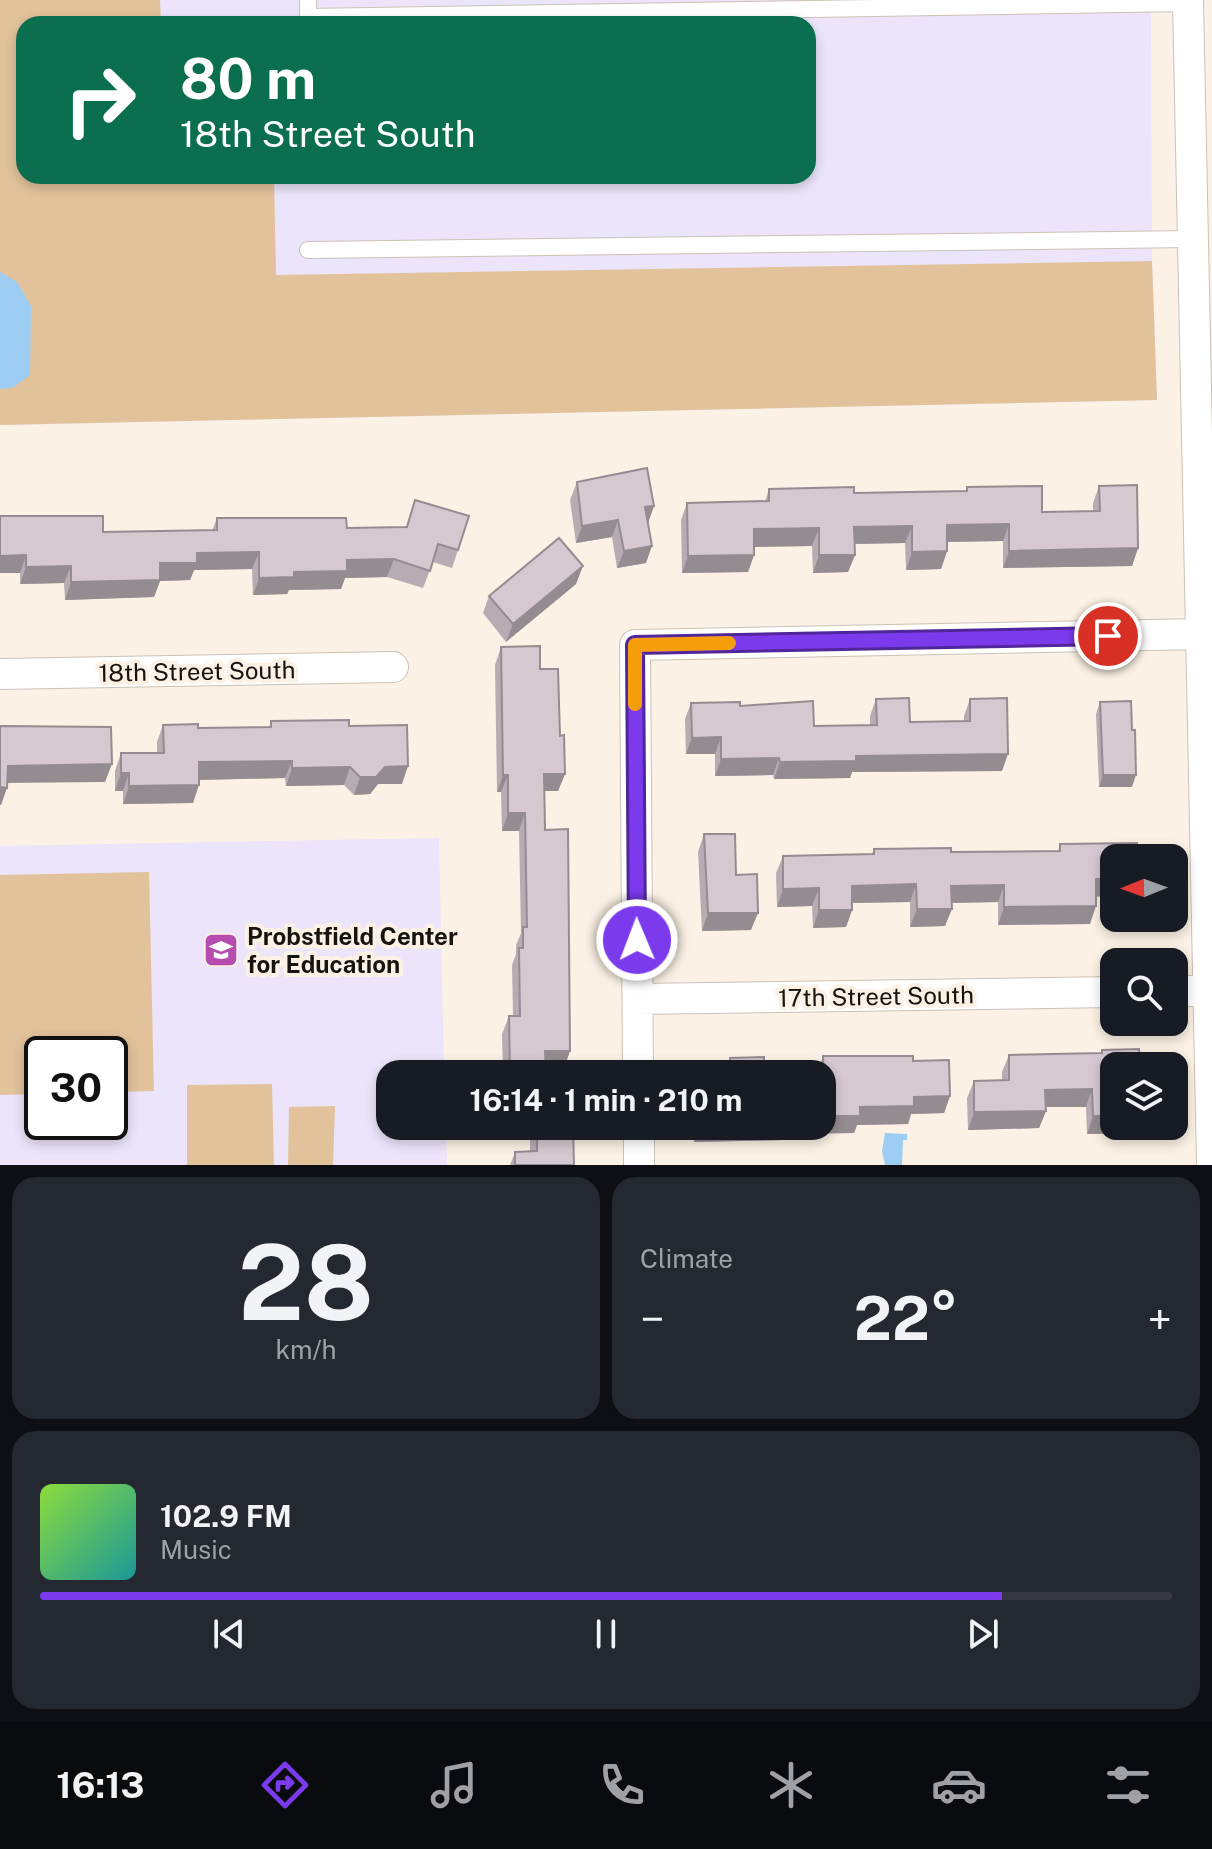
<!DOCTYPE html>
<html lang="en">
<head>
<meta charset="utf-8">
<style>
	:root { --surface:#171b24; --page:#242831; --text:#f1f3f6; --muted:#9ea1a6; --line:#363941; --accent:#7c3aed }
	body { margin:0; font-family:"Public Sans",sans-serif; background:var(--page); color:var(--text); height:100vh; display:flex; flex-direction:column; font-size:30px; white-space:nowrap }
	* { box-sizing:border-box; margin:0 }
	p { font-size:26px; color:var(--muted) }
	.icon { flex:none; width:44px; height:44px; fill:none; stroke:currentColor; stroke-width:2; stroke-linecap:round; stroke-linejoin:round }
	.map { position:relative; height:1165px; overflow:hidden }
	.panel { display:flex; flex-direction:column; gap:12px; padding:12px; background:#0d0f14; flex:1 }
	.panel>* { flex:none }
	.banner { position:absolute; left:16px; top:16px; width:800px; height:168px; border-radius:24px; box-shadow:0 4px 12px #0003; background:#0b6e4f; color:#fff; overflow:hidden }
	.needle { width:52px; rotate:269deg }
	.tools { position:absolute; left:1100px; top:844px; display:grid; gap:16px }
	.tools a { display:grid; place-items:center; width:88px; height:88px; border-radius:16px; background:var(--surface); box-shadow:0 4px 12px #0003; font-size:40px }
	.speed { position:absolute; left:24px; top:1036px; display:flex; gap:16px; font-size:40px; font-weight:700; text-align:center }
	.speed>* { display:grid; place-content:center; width:104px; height:104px; border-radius:50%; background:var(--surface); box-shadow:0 4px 12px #0003; line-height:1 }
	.speed .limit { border:4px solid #111; border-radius:12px; background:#fff; color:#111 }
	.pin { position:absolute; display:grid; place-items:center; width:68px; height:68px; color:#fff; margin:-34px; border:4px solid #fff; border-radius:50%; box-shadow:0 2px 8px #0007 }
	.me { position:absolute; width:88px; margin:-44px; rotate:359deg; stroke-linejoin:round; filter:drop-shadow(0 0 6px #0008) }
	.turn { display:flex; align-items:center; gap:28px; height:168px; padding:0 32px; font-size:36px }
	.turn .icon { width:104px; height:104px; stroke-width:2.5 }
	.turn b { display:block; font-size:56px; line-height:68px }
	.big { font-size:60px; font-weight:700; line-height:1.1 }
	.panel .tile { flex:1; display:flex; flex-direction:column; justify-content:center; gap:12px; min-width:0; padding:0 28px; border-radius:24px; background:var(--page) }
	.panel .dial { align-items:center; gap:0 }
	.dial b { font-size:104px; line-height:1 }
	.song { display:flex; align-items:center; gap:24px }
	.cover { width:96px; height:96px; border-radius:12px; background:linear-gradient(135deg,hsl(90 70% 55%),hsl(180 70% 35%)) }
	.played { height:8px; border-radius:4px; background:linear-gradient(90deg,var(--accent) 85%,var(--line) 85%) }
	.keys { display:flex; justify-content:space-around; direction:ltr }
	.heat { display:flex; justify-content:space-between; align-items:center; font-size:44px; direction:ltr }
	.panel .tiles { flex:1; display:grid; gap:12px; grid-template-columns:1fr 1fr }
	.tile:last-child { grid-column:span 2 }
	.trip { position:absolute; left:376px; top:1060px; width:460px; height:80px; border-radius:24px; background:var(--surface); box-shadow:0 4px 12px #0003; font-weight:700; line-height:80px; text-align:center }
	.dock { display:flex; height:128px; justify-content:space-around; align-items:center; background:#090b0e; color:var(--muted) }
	.dock .icon { width:56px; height:56px }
	.dock .current { color:var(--accent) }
	.dock b { font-size:36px; color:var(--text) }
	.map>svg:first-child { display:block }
	.education { fill:#ece4fa; fill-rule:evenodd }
	.green { fill:#e1c29b }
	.water { fill:#9ecdf3 }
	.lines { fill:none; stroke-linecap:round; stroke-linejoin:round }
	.service-casing { stroke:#cbc2b6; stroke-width:18 }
	.minor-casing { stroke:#cbc2b6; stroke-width:32 }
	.service { stroke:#fff; stroke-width:16 }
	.minor { stroke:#fff; stroke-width:30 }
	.wall { fill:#b7acb4 }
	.shaded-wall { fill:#958c92 }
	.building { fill:#d5c8d1; stroke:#958c92; stroke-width:2 }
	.route-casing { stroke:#51269a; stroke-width:20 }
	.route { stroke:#7c3aed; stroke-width:14 }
	.slow { stroke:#f59e0b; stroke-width:14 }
	.labels { text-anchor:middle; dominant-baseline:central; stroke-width:8; stroke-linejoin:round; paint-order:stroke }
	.street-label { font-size:24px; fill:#17130f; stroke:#fbf1e4 }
	.poi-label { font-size:24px; font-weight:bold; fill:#17130f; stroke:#fbf1e4; text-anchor:start }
</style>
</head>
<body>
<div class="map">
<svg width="1212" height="1165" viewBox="0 0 1212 1165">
	<rect width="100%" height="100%" fill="#fbf1e4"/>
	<path class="education" d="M 0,0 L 1151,0 L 1152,261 L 1157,400 L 0,425 ZM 24,24 L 808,24 L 808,176 L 24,176 Z
		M 439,838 L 444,1074 L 390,1074 L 390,1126 L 446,1126 L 447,1165 L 0,1165 L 0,846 ZM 42,1054 L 110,1054 L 110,1122 L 42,1122 Z"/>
	<path class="green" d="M 0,0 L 160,0 L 161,24 L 24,24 L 24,176 L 274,176 L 276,275 L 1152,261 L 1157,400 L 0,425 Z
		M 149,872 L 154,1091 L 110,1092 L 110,1054 L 42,1054 L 42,1094 L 0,1095 L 0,875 Z
		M 272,1084 L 274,1165 L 187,1165 L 187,1085 Z
		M 335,1106 L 333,1165 L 288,1165 L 289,1107 Z"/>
	<path class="water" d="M 0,272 L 17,282 L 31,306 L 30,375 L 12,388 L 0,389 Z
		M 885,1133 L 907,1134 L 907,1140 L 903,1140 L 902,1165 L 885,1165 L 882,1151 Z"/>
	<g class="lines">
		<g class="service-casing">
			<path id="service" d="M 308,0 L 308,17 L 1188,3
				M 308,250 L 1192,239"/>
		</g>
		<g class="minor-casing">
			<path id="minor" d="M 1188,0 L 1212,1165
				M 0,674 L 393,667
				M 1174,991 L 1208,991
				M 638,999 L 1114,992
				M 638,1074 L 635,645 L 1202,634
				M 639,1126 L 639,1165"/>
		</g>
		<use href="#service" class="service"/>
		<use href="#minor" class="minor"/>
	</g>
	<path class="wall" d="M 577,482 L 654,506 L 648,522 L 646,563 L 617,568 L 612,537 L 576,543 L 570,500 Z
		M 1099,486 L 1138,548 L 1132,566 L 1003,568 L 1003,541 L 947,542 L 947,551 L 941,569 L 906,570 L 905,543 L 855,544 L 855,555 L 848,572 L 813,573 L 812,546 L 754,547 L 754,555 L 748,572 L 682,573 L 681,520 L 687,503 L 765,502 L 769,489 L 854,493 L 966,491 L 967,487 L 1042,512 L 1093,511 L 1093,503 Z
		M 415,500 L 458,550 L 452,568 L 433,562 L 423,588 L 387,577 L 345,578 L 341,589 L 289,590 L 287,594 L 253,595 L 252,569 L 194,570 L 190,580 L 160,581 L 154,597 L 65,600 L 64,583 L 20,584 L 20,573 L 0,573 L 0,516 L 103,532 L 212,531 L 217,518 L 347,528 L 406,527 Z
		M 576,584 L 506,642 L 483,613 L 489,596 Z
		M 501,647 L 540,669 L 560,736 L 565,774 L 558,791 L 545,791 L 545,830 L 570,1051 L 564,1068 L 546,1069 L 546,1074 L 503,1074 L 502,1034 L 509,1016 L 513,1016 L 512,965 L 516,954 L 516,945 L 521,933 L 519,831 L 502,831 L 501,792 L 497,792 L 495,665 Z
		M 876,699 L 910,722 L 964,721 L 964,716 L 970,699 L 1002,771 L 852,772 L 850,778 L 774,779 L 773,775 L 715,776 L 715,754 L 686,754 L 685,719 L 691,703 L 740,706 L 814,726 L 870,725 L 870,716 Z
		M 1100,702 L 1132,730 L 1132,787 L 1099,787 L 1096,714 Z
		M 271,721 L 349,726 L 402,784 L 378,784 L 370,794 L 354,795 L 344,785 L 286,786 L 285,778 L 199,780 L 193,803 L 123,804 L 123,791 L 115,791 L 115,771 L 121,753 L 157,753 L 157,742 L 163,725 L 198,728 L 269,727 Z
		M 704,834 L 736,875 L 751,930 L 702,931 L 698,852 Z
		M 1060,844 L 1096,896 L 1090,924 L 998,925 L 998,902 L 952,903 L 945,926 L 910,927 L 910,902 L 852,903 L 852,910 L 846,927 L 813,928 L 812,906 L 777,907 L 776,873 L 783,856 L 872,854 L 874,849 L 951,852 L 1058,851 Z
		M 1102,1050 L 1114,1126 L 1132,1126 L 1129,1133 L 1087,1134 L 1086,1107 L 1046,1107 L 1046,1111 L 1039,1128 L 968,1130 L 967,1098 L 974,1081 L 1002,1080 L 1002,1072 L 1009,1055 L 1101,1053 Z
		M 823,1056 L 913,1061 L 950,1096 L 944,1113 L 911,1114 L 908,1124 L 857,1125 L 854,1133 L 786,1134 L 784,1140 L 694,1142 L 693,1126 L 822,1126 L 822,1074 L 817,1073 Z
		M 730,1058 L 764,1074 L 724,1074 Z
		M 530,1126 L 573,1126 L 574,1165 L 510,1165 L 515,1152 L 530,1151 Z"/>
	<path class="shaded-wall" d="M 654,506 L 648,523 L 645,507 Z
		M 618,520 L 612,537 L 576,543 L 582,526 Z
		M 1009,524 L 1003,541 L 940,542 L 947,525 Z
		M 912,526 L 905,543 L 848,544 L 854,527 Z
		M 819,528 L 812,546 L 748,547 L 754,529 Z
		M 652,546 L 646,563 L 617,568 L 624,551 Z
		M 1138,548 L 1132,566 L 1003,568 L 1009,551 Z
		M 947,551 L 941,569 L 906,570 L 912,552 Z
		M 259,552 L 252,569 L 194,570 L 190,580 L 160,581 L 154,597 L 65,600 L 71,582 L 160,563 L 197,553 Z
		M 26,555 L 20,573 L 0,573 L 0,556 Z
		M 754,555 L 748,572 L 682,573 L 688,556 Z
		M 819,555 L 855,555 L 848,572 L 813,573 Z
		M 394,559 L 387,577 L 345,578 L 341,589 L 289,590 L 287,594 L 253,595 L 259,578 L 347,560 Z
		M 71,566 L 64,583 L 20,584 L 26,567 Z
		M 583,566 L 576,584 L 506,642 L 513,624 Z
		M 721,737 L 715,754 L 686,754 L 692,738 Z
		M 1008,754 L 1002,771 L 852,772 L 850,778 L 774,779 L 780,762 L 856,756 Z
		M 779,758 L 773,775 L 715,776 L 721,759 Z
		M 292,761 L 285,778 L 192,780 L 199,762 Z
		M 112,764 L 105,782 L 1,783 L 8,766 Z
		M 408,766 L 402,784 L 378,784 L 370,794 L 354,795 L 360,777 L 385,767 Z
		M 350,767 L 344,785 L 286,786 L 292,768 Z
		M 121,773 L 129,773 L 123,791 L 115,791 Z
		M 544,774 L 565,774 L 558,791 L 538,791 Z
		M 503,775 L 508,775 L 501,792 L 497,792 Z
		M 1103,775 L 1136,775 L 1132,787 L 1099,787 Z
		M 199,785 L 193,803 L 123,804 L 129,786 Z
		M 0,787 L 7,788 L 1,805 L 0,805 Z
		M 508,813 L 525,813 L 519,831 L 502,831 Z
		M 1096,879 L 1114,879 L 1114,896 L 1090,897 Z
		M 916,884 L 910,902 L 845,903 L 852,886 Z
		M 1004,885 L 998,902 L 945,903 L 951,886 Z
		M 819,888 L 812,906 L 777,907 L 783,889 Z
		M 1096,906 L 1090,924 L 998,925 L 1004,907 Z
		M 917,909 L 952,909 L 945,926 L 910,927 Z
		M 819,910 L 852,910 L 846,927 L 813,928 Z
		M 708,913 L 758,913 L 751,930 L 702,931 Z
		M 545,1051 L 570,1051 L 564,1068 L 539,1069 Z
		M 1092,1089 L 1086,1107 L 1039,1107 L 1045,1090 Z
		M 950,1096 L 944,1113 L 911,1114 L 908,1124 L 857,1125 L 854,1133 L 786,1134 L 784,1140 L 694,1142 L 699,1126 L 822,1126 L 822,1116 L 914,1097 Z
		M 1046,1111 L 1039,1128 L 968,1130 L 974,1112 Z
		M 1093,1116 L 1114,1116 L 1114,1126 L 1132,1126 L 1129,1133 L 1087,1134 Z"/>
	<path class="building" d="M 647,468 L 654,506 L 645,507 L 652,546 L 624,551 L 618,520 L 582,526 L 577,482 Z
		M 1137,485 L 1138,548 L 1009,551 L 1009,524 L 947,525 L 947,551 L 912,552 L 912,526 L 854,527 L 855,555 L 819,555 L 819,528 L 754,529 L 754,555 L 688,556 L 687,503 L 769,501 L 769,489 L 854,487 L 854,493 L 967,491 L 967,487 L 1042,486 L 1042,512 L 1100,511 L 1099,486 Z
		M 415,500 L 469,516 L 458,550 L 438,544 L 430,571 L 394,559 L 347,560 L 347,571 L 294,572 L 294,577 L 259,578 L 259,552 L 197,553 L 197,563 L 160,563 L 160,580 L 71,582 L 71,566 L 26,567 L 26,555 L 0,556 L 0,516 L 103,516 L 103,532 L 217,530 L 217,518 L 346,518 L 347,528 L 407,527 Z
		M 559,538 L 583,566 L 513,624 L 489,596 Z
		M 540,646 L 540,669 L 558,669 L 560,736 L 564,735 L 565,774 L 544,774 L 545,830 L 568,829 L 570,1051 L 545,1051 L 546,1074 L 510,1074 L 509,1016 L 520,1016 L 519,948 L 523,948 L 523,927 L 527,927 L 525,813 L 508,813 L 508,775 L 503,775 L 501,647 Z
		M 909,698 L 910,722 L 970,721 L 970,699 L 1007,698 L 1008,754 L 856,756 L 856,761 L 780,762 L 779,758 L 721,759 L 721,737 L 692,738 L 691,703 L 740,702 L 740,706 L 813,701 L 814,726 L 877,725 L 876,699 Z
		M 1131,701 L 1132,730 L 1135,730 L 1136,775 L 1103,775 L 1100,702 Z
		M 349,720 L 349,726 L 407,725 L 408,766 L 385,767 L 376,777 L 360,777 L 350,767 L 292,768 L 292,761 L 199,762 L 199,785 L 129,786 L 129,773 L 121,773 L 121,753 L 164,753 L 163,725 L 198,724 L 198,728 L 271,727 L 271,721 Z
		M 0,726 L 111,727 L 112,764 L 8,766 L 7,788 L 0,787 Z
		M 704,834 L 735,834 L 736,875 L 757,874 L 758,913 L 708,913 Z
		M 1137,843 L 1138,858 L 1114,858 L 1114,879 L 1096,879 L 1096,906 L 1004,907 L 1004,885 L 951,886 L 952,909 L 917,909 L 916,884 L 852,886 L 852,910 L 819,910 L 819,888 L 783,889 L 783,856 L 874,854 L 874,849 L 951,848 L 951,852 L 1060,851 L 1060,844 Z
		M 1139,1049 L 1140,1066 L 1114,1066 L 1114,1116 L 1093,1116 L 1092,1089 L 1045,1090 L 1046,1111 L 974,1112 L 974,1081 L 1009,1080 L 1009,1055 L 1102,1053 L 1102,1050 Z
		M 823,1056 L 913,1056 L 913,1061 L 949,1060 L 950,1096 L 914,1097 L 914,1106 L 860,1107 L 860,1116 L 822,1116 L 822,1084 L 824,1084 Z
		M 764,1057 L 764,1074 L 731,1074 L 730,1058 Z
		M 537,1126 L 573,1126 L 574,1165 L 515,1165 L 515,1152 L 537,1151 Z"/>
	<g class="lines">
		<g class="route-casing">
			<path id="route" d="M 637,940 L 635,645 L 1108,636"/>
		</g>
		<use href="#route" class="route"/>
		<path class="slow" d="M 635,704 L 635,645 L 729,643"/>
	</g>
	<defs>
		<g id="school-square" transform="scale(1.8)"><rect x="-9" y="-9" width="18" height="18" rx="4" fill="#b64cae" stroke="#fbf1e4"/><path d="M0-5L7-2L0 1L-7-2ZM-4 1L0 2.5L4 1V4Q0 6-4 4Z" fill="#fff"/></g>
	</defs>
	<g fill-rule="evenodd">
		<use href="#school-square" x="221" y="950"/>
	</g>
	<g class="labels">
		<g class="street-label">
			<text transform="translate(197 671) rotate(-1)">18th Street South</text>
			<text transform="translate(876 996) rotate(-1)">17th Street South</text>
		</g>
		<g class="poi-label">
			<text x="247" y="936">Probstfield Center<tspan x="247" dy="28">for Education</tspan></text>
		</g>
	</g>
</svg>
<div class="tools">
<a><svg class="needle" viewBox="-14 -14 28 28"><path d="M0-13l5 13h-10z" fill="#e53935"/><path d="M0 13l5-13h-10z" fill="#9ea1a6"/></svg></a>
<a><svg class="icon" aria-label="search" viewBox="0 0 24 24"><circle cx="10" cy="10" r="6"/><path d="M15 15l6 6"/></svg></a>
<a><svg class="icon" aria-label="layers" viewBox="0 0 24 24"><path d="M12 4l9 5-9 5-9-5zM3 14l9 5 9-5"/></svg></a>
</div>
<div class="speed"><div class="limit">30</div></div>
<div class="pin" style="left:1108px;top:636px;background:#d93025"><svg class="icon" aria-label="arrive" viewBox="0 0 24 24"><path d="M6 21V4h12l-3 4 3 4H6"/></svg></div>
<svg class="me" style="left:637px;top:940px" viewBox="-20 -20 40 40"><circle r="17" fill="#7c3aed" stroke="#fff" stroke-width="3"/><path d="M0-11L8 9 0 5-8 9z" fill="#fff"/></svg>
<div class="trip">16:14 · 1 min · 210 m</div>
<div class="banner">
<div class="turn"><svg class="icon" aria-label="right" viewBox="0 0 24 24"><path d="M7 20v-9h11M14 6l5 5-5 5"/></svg><div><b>80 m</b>18th Street South</div></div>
</div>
</div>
<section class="panel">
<div class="tiles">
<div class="tile dial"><b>28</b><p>km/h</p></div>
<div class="tile"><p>Climate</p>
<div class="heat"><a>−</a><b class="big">22°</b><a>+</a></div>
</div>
<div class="tile">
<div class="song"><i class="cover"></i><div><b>102.9 FM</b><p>Music</p></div></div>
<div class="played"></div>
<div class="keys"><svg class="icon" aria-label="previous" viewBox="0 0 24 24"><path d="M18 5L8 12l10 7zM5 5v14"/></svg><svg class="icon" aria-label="pause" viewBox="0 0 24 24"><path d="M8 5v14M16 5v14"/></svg><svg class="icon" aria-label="next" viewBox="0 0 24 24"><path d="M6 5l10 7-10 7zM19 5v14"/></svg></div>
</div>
</div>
</section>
<nav class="dock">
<b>16:13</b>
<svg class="icon current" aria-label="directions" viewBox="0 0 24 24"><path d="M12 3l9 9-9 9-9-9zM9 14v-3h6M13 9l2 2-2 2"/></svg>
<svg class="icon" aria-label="music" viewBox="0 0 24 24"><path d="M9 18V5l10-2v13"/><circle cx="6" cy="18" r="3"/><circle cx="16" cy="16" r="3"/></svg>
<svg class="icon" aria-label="phone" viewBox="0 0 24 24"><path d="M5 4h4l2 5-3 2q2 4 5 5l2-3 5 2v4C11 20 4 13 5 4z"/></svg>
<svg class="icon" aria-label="climate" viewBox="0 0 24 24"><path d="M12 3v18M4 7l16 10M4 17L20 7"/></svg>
<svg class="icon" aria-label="car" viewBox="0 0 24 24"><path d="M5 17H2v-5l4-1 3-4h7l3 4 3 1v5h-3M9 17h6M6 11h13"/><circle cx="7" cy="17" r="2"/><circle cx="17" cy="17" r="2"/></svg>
<svg class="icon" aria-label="filters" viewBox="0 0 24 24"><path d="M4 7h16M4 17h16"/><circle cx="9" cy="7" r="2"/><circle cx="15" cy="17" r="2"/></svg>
</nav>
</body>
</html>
